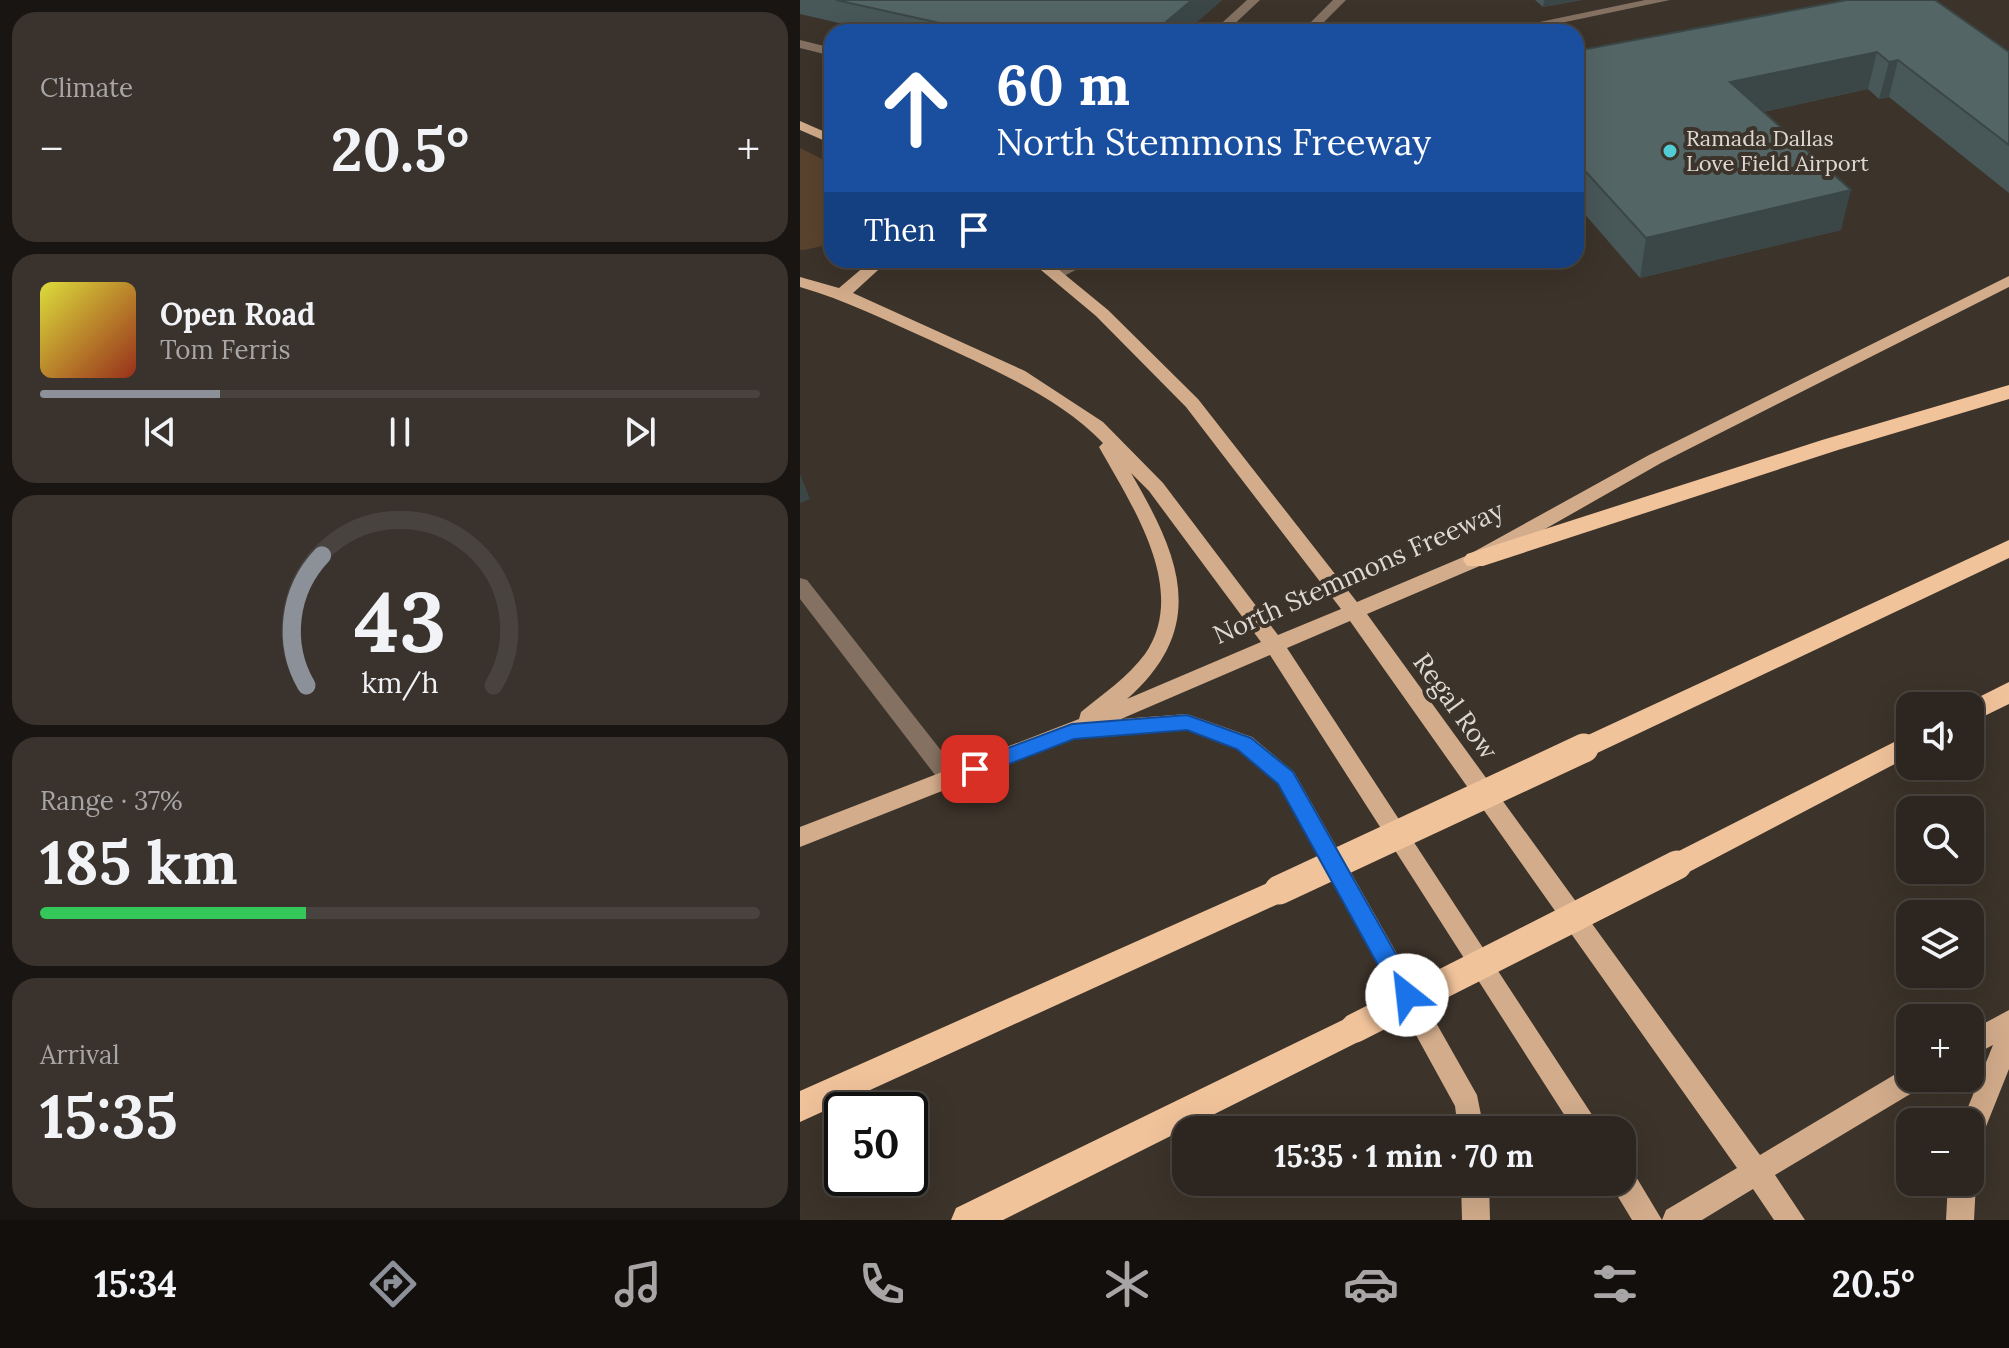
<!DOCTYPE html>
<html lang="en">
<head>
<meta charset="utf-8">
<style>
	:root { --surface:#2d2620; --page:#39322d; --text:#f1f3f6; --muted:#a7a5a5; --line:#48433e; --accent:#8c9099 }
	body { margin:0; font-family:Lora,serif; background:var(--page); color:var(--text); height:100vh; display:flex; flex-direction:column; font-size:30px; white-space:nowrap }
	* { box-sizing:border-box; margin:0 }
	p { font-size:26px; color:var(--muted) }
	.icon { flex:none; width:44px; height:44px; fill:none; stroke:currentColor; stroke-width:2; stroke-linecap:round; stroke-linejoin:round }
	.map { position:relative; flex:1; overflow:hidden }
	.panel { display:flex; flex-direction:column; gap:12px; padding:12px; background:#191512; width:800px }
	.panel>* { flex:none }
	.banner { position:absolute; left:24px; top:24px; width:760px; height:244px; border-radius:24px; box-shadow:0 8px 32px #0002,0 0 0 2px var(--line); background:#1a4fa0; color:#fff; overflow:hidden }
	.controls { position:absolute; left:1096px; top:692px; display:grid; gap:16px }
	.controls a { display:grid; place-items:center; width:88px; height:88px; border-radius:16px; background:var(--surface); box-shadow:0 8px 32px #0002,0 0 0 2px var(--line); font-size:40px }
	.speed { position:absolute; left:24px; top:1092px; display:flex; gap:16px; font-size:40px; font-weight:700; text-align:center }
	.speed>* { display:grid; place-content:center; width:104px; height:104px; border-radius:50%; background:var(--surface); box-shadow:0 8px 32px #0002,0 0 0 2px var(--line); line-height:1 }
	.speed .limit { border:4px solid #111; border-radius:12px; background:#fff; color:#111 }
	.pin { position:absolute; display:grid; place-items:center; width:68px; height:68px; color:#fff; margin:-34px; border-radius:16px; box-shadow:0 4px 12px #0006 }
	.me { position:absolute; width:88px; margin:-44px; rotate:331deg; stroke-linejoin:round; filter:drop-shadow(0 0 6px #0008) }
	.turn { display:flex; align-items:center; gap:28px; height:168px; padding:0 40px; font-size:36px }
	.turn .icon { width:104px; height:104px; stroke-width:2.5 }
	.turn b { display:block; font-size:56px; line-height:68px }
	.then { display:flex; align-items:center; height:76px; padding:0 40px; background:#0003; gap:16px; font-size:30px }
	.big { font-size:60px; font-weight:700; line-height:1.1 }
	.panel .card { flex:1; display:flex; flex-direction:column; justify-content:center; gap:12px; min-width:0; padding:0 28px; border-radius:24px; background:var(--page) }
	.panel .dial { align-items:center; gap:0 }
	.dial svg { height:208px; overflow:visible; fill:none; stroke:var(--line); stroke-width:7; stroke-linecap:round; text-anchor:middle }
	.dial text { fill:var(--text); stroke:none }
	.song { display:flex; align-items:center; gap:24px }
	.cover { width:96px; height:96px; border-radius:12px; background:linear-gradient(135deg,hsl(60 70% 55%),hsl(10 70% 35%)) }
	.played { height:8px; border-radius:4px; background:linear-gradient(90deg,var(--accent) 25%,var(--line) 25%) }
	.keys { display:flex; justify-content:space-around; direction:ltr }
	.heat { display:flex; justify-content:space-between; align-items:center; font-size:44px; direction:ltr }
	.charge { height:12px; border-radius:6px; background:linear-gradient(90deg,#34c759 37%,var(--line) 0) }
	.trip { position:absolute; left:372px; top:1116px; width:464px; height:80px; border-radius:24px; background:var(--surface); box-shadow:0 8px 32px #0002,0 0 0 2px var(--line); font-weight:700; line-height:80px; text-align:center }
	.tabs { display:flex; height:128px; justify-content:space-around; align-items:center; background:#120f0d; color:var(--muted) }
	.tabs .icon { width:56px; height:56px }
	.tabs .active { color:var(--accent) }
	.tabs b { font-size:36px; color:var(--text) }
	main { display:flex; flex:1; min-height:0 }
	.map>svg:first-child { display:block }
	.green { fill:#5a432e }
	.lines { fill:none; stroke-linecap:round; stroke-linejoin:round }
	.minor { fill:#847161; fill-rule:evenodd }
	.major { fill:#d2ac8b; fill-rule:evenodd }
	.highway { fill:#f1c39b; fill-rule:evenodd }
	.highway-bridge { stroke:#f1c39b; stroke-width:29 }
	.wall { fill:#485758 }
	.shaded-wall { fill:#3b4747 }
	.building { fill:#546566; stroke:#3b4747; stroke-width:2 }
	.route { fill:#1a73e8; stroke:#114b97; stroke-width:2 }
	.poi-dot { fill:#52ccd5; stroke:#3c332a; stroke-width:3 }
	.labels { text-anchor:middle; dominant-baseline:central; stroke-width:8; stroke-linejoin:round; paint-order:stroke }
	.far-poi-label { font-size:22px; fill:#ded8d3; stroke:#3c332a; text-anchor:start }
	.street-label { font-size:26px; fill:#ded8d3; stroke:#3c332a }
</style>
</head>
<body>
<main>
<section class="panel">
<div class="card"><p>Climate</p>
<div class="heat"><a>−</a><b class="big">20.5°</b><a>+</a></div>
</div>
<div class="card">
<div class="song"><i class="cover"></i><div><b>Open Road</b><p>Tom Ferris</p></div></div>
<div class="played"></div>
<div class="keys"><svg class="icon" aria-label="previous" viewBox="0 0 24 24"><path d="M18 5L8 12l10 7zM5 5v14"/></svg><svg class="icon" aria-label="pause" viewBox="0 0 24 24"><path d="M8 5v14M16 5v14"/></svg><svg class="icon" aria-label="next" viewBox="0 0 24 24"><path d="M6 5l10 7-10 7zM19 5v14"/></svg></div>
</div>
<div class="card dial"><svg viewBox="0 0 100 80">
<path d="M14 69A42 42 0 1 1 86 69"/>
<path d="M14 69A42 42 0 0 1 20 19" stroke="#8c9099"/>
<text x="50" y="56" font-size="32" font-weight="700">43</text>
<text x="50" y="72" font-size="11">km/h</text>
</svg></div>
<div class="card"><p>Range · 37%</p><b class="big">185 km</b><div class="charge"></div></div>
<div class="card"><p>Arrival</p><b class="big">15:35</b></div>
</section>
<div class="map">
<svg width="1209" height="1220" viewBox="0 0 1209 1220">
	<rect width="100%" height="100%" fill="#3c332a"/>
	<path class="green" d="M 0,148 L 32,164 L 32,244 L 4,250 L 0,250 Z"/>
	<g class="lines">
		<path class="minor" d="M 447,0 L 460,0 L 426,32 L 412,32 Z
			M 533,0 L 546,0 L 514,32 L 501,32 Z
			M 845,0 L 870,0 L 718,32 L 692,32 Z
			M 0,40 L 32,48 L 32,56 L 0,48 Z
			M 274,260 L 295,260 L 262,277 L 250,277 L 248,274 Z
			M 0,578 L 7,580 L 158,772 L 161,778 L 158,784 L 150,787 L 142,784 L 0,599 Z"/>
		<path class="major" d="M 0,121 L 32,135 L 32,144 L 0,130 Z
			M 72,260 L 89,260 L 53,293 L 225,371 L 303,422 L 363,483 L 478,635 L 541,609 L 386,407 L 296,316 L 229,260 L 247,260 L 308,310 L 398,399 L 557,602 L 668,555 L 849,455 L 1209,276 L 1209,287 L 861,463 L 682,565 L 567,614 L 960,1155 L 1104,1069 L 1110,1067 L 1110,1078 L 1126,1078 L 1122,1087 L 975,1175 L 1005,1220 L 974,1220 L 953,1189 L 902,1220 L 862,1220 L 866,1210 L 937,1168 L 550,621 L 487,648 L 802,1130 L 774,1130 L 470,655 L 321,719 L 387,714 L 452,737 L 494,772 L 677,1095 L 684,1130 L 658,1130 L 655,1106 L 478,784 L 436,749 L 386,730 L 292,738 L 284,735 L 0,847 L 0,827 L 279,719 L 281,712 C 303,694 328,677 345,654 C 390,589 330,503 299,447 L 303,443 C 257,395 189,368 130,340 C 87,321 45,300 0,287 L 0,277 L 39,288 ZM 331,473 L 349,491 L 461,642 L 327,699 C 410,626 379,555 331,473 Z
			M 1209,1010 L 1209,1069 L 1179,1144 L 1170,1148 L 1170,1122 L 1162,1122 L 1193,1045 L 1170,1057 L 1170,1031 Z
			M 822,1167 L 832,1170 L 862,1220 L 832,1220 L 809,1182 L 822,1182 Z
			M 1170,1172 L 1176,1182 L 1174,1220 L 1146,1220 L 1148,1182 L 1170,1182 Z
			M 661,1182 L 689,1182 L 690,1220 L 662,1220 Z"/>
		<path class="highway" d="M 1209,385 L 1209,399 L 1038,450 L 683,566 L 667,566 L 663,560 L 667,554 L 1022,440 Z
			M 1209,540 L 1209,558 L 793,755 L 784,758 L 775,755 L 771,748 L 775,741 Z
			M 1209,682 L 1209,704 L 1170,723 L 1170,706 L 1161,706 Z
			M 1110,734 L 1110,756 L 887,873 L 877,877 L 867,873 L 863,865 L 867,857 Z
			M 479,878 L 489,881 L 493,890 L 489,899 L 0,1122 L 0,1091 Z
			M 555,1014 L 566,1018 L 570,1028 L 566,1038 L 203,1220 L 151,1220 L 156,1208 Z"/>
		<path class="highway-bridge" d="M 479,890 L 784,748
			M 555,1028 L 877,865"/>
	</g>
	<path class="wall" d="M 0,0 L 422,0 L 385,32 L 78,32 L 0,14 Z
		M 735,0 L 782,0 L 743,7 Z
		M 776,51 L 1209,52 L 1209,193 L 1089,97 L 1079,99 L 1068,89 L 963,112 L 1041,230 L 840,278 L 776,204 Z"/>
	<path class="shaded-wall" d="M 392,0 L 422,0 L 385,32 L 354,32 Z
		M 744,0 L 782,0 L 743,7 Z
		M 1077,52 L 1068,89 L 924,120 L 930,82 Z
		M 1098,60 L 1089,97 L 1079,99 L 1089,62 Z
		M 1051,190 L 1041,230 L 840,278 L 846,238 Z
		M 0,474 L 10,499 L 0,503 Z"/>
	<path class="building" d="M 36,0 L 392,0 L 354,32 L 180,32 Z
		M 1047,0 L 1135,0 L 1209,52 L 1209,145 L 1098,60 L 1089,62 L 1077,52 L 930,82 L 1051,190 L 846,238 L 776,161 L 776,51 Z"/>
	<path class="route" d="M 387,715 L 451,738 L 493,772 L 615,988 L 619,995 L 615,1003 L 607,1006 L 599,1003 L 478,784 L 437,749 L 387,730 L 274,739 L 175,777 L 165,769 L 168,763 L 272,724 Z"/>
	<circle class="poi-dot" cx="870" cy="151" r="8"/>
	<g class="labels">
		<g class="far-poi-label">
			<text x="886" y="138">Ramada Dallas<tspan x="886" dy="25">Love Field Airport</tspan></text>
		</g>
		<g class="street-label">
			<text transform="translate(558 572) rotate(-24)">North Stemmons Freeway</text>
			<text transform="translate(656 706) rotate(54)">Regal Row</text>
		</g>
	</g>
</svg>
<div class="controls">
<a><svg class="icon" aria-label="sound" viewBox="0 0 24 24"><path d="M4 9h4l5-4v14l-5-4H4zM17 9q2 3 0 6"/></svg></a>
<a><svg class="icon" aria-label="search" viewBox="0 0 24 24"><circle cx="10" cy="10" r="6"/><path d="M15 15l6 6"/></svg></a>
<a><svg class="icon" aria-label="layers" viewBox="0 0 24 24"><path d="M12 4l9 5-9 5-9-5zM3 14l9 5 9-5"/></svg></a>
<a>+</a>
<a>−</a>
</div>
<div class="speed"><div class="limit">50</div></div>
<div class="pin" style="left:175px;top:769px;background:#d93025"><svg class="icon" aria-label="arrive" viewBox="0 0 24 24"><path d="M6 21V4h12l-3 4 3 4H6"/></svg></div>
<svg class="me" style="left:607px;top:995px" viewBox="-20 -20 40 40"><circle r="19" fill="#fff"/><path d="M0-13L10 11 0 6-10 11z" fill="#1a73e8"/></svg>
<div class="trip">15:35 · 1 min · 70 m</div>
<div class="banner">
<div class="turn"><svg class="icon" aria-label="ahead" viewBox="0 0 24 24"><path d="M12 20V5M6 11l6-6 6 6"/></svg><div><b>60 m</b>North Stemmons Freeway</div></div>
<div class="then">Then<svg class="icon" aria-label="arrive" viewBox="0 0 24 24"><path d="M6 21V4h12l-3 4 3 4H6"/></svg></div>
</div>
</div>
</main>
<nav class="tabs">
<b>15:34</b>
<svg class="icon active" aria-label="directions" viewBox="0 0 24 24"><path d="M12 3l9 9-9 9-9-9zM9 14v-3h6M13 9l2 2-2 2"/></svg>
<svg class="icon" aria-label="music" viewBox="0 0 24 24"><path d="M9 18V5l10-2v13"/><circle cx="6" cy="18" r="3"/><circle cx="16" cy="16" r="3"/></svg>
<svg class="icon" aria-label="phone" viewBox="0 0 24 24"><path d="M5 4h4l2 5-3 2q2 4 5 5l2-3 5 2v4C11 20 4 13 5 4z"/></svg>
<svg class="icon" aria-label="climate" viewBox="0 0 24 24"><path d="M12 3v18M4 7l16 10M4 17L20 7"/></svg>
<svg class="icon" aria-label="car" viewBox="0 0 24 24"><path d="M5 17H2v-5l4-1 3-4h7l3 4 3 1v5h-3M9 17h6M6 11h13"/><circle cx="7" cy="17" r="2"/><circle cx="17" cy="17" r="2"/></svg>
<svg class="icon" aria-label="filters" viewBox="0 0 24 24"><path d="M4 7h16M4 17h16"/><circle cx="9" cy="7" r="2"/><circle cx="15" cy="17" r="2"/></svg>
<b>20.5°</b>
</nav>
</body>
</html>
